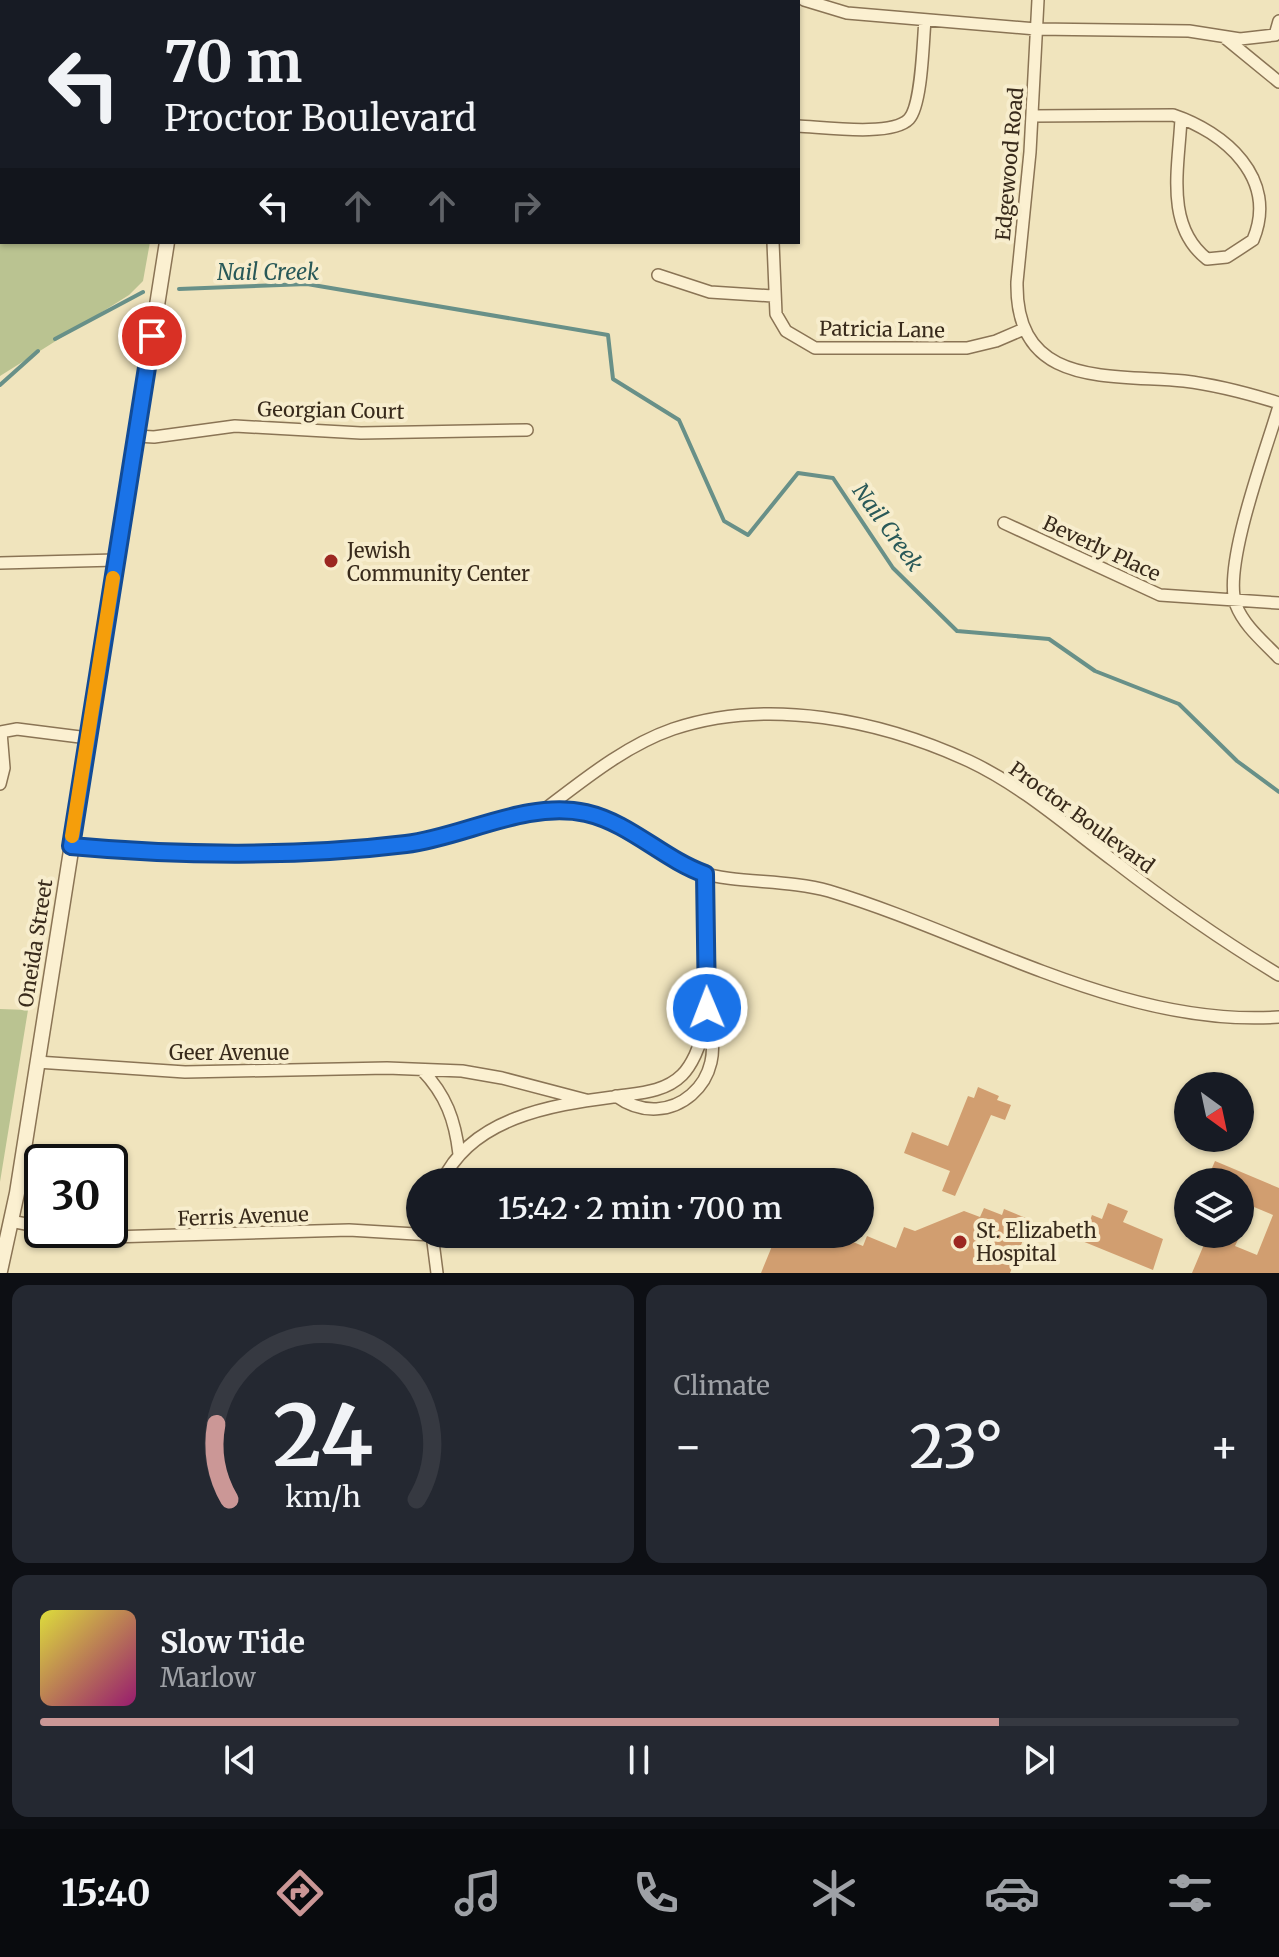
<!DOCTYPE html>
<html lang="en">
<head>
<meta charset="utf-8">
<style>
	:root { --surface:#171b24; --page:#242831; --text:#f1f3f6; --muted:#9ea1a6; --line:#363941; --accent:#cb9796 }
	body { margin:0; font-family:Merriweather,serif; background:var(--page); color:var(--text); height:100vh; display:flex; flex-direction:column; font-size:30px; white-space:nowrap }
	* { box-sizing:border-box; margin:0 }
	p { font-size:26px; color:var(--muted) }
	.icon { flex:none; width:44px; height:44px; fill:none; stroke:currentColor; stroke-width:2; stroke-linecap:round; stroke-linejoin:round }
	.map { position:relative; height:1273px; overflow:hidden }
	.panel { display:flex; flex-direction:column; gap:12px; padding:12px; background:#0d0f14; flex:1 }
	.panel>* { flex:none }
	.guide { position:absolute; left:0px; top:0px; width:800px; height:244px; box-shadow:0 2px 6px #0004; background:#171b24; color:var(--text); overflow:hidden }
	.needle { width:52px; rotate:147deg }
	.controls { position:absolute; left:1174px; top:1072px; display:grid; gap:16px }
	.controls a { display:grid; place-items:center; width:80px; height:80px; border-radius:50%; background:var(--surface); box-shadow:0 2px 6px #0004; font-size:40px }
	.speed { position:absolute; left:24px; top:1144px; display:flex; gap:16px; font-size:40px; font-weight:700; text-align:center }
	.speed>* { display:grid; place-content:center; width:104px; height:104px; border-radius:50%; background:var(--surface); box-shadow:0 2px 6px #0004; line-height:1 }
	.speed .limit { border:4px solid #111; border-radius:12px; background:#fff; color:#111 }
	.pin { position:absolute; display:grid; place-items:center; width:68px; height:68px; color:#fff; margin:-34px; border:4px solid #fff; border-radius:50%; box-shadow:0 2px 8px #0007 }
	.me { position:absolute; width:88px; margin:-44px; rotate:359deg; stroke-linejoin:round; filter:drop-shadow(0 0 6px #0008) }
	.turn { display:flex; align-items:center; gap:28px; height:168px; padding:0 32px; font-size:36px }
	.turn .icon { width:104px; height:104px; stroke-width:2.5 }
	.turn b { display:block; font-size:56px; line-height:68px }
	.lanes { display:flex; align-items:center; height:76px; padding:0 32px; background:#0003; justify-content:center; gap:40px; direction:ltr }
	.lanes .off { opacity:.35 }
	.big { font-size:60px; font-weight:600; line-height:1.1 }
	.panel .card { flex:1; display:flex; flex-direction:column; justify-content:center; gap:12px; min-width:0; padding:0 28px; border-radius:16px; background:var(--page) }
	.panel .dial { align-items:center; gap:0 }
	.dial svg { height:208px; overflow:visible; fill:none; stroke:var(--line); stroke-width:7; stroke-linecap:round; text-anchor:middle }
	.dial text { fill:var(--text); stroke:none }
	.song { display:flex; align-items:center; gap:24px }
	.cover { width:96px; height:96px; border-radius:12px; background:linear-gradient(135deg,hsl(60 70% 55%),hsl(320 70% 35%)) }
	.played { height:8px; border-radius:4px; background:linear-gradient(90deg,var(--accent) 80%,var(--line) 80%) }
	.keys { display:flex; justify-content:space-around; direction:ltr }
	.heat { display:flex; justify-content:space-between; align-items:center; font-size:44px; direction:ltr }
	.panel .tiles { flex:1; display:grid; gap:12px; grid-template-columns:1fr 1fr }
	.card:last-child { grid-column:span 2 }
	.trip { position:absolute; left:406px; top:1168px; width:468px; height:80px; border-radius:40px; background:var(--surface); box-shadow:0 2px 6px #0004; font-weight:600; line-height:80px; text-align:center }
	.tab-bar { display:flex; height:128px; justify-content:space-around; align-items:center; background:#090b0e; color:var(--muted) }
	.tab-bar .icon { width:56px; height:56px }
	.tab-bar .on { color:var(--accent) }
	.tab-bar b { font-size:36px; color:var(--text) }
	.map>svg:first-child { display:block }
	.cemetery { fill:#bac391 }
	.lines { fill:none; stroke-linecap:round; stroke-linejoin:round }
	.stream { stroke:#689088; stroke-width:4 }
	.building { fill:#d19e70; fill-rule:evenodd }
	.minor-casing { stroke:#8a7455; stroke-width:14 }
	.tertiary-casing { stroke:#8a7455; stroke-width:17 }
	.minor { stroke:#fbf0d1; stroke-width:11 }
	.tertiary { stroke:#fbf0d1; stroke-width:14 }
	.route-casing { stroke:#114b97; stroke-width:20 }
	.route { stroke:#1a73e8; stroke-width:14 }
	.slow { stroke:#f59e0b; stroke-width:14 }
	.poi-dot { fill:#9c2721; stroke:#f7edcd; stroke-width:3 }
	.labels { text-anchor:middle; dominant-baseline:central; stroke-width:8; stroke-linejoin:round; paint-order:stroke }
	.street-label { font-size:20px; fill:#382a1b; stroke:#f7edcd }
	.poi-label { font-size:20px; fill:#382a1b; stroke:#f7edcd; text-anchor:start }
	.water-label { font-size:22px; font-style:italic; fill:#295958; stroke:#f7edcd }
</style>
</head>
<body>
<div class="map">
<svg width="1279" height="1273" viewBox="0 0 1279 1273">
	<rect width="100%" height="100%" fill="#f0e4bd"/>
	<path class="cemetery" d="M 0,0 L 191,0 L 2,2 L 2,242 L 150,242 L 143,281 L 129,295 L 0,376 Z
		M 0,1009 L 28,1010 L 0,1182 Z"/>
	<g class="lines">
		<path class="stream" d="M 179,289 L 307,284 L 608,335 L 613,379 L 679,420 L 724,521 L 748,535 L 798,473 L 833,478 L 893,568 L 957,631 L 1049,639 L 1095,671 L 1179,704 L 1237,761 L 1279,792
			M 55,339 L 143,292
			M 0,385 L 38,351"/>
	</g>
	<path class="building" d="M 978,1087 L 999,1096 L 997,1100 L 1011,1105 L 1005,1120 L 991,1115 L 955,1196 L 942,1191 L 950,1171 L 904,1153 L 912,1132 L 948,1146 L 968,1096 L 974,1098 Z
		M 1215,1161 L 1279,1188 L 1279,1273 L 1192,1273 L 1208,1235 L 1240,1234 L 1240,1182 L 1206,1182 ZM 1254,1207 L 1273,1215 L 1257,1255 L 1235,1246 Z
		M 1108,1203 L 1128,1211 L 1123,1222 L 1163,1239 L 1153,1270 L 1082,1241 L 1092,1215 L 1102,1219 Z
		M 984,1208 L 1002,1215 L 1004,1209 L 1031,1220 L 1010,1273 L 761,1273 L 777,1234 L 833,1234 L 863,1246 L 867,1236 L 896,1248 L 904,1227 L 915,1231 L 964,1211 L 980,1217 Z"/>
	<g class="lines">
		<g class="minor-casing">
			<path id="minor" d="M 804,0 L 847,13 L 1036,29 L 1189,31 L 1240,39 L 1275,35 L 1279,21
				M 1038,0 L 1030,152 L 1017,282 C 1015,388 1108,374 1184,381 C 1217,385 1247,393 1279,403
				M 1224,37 L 1279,82
				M 1032,116 L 1173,115 C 1224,132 1279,178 1253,240 L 1227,257 L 1207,259 C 1164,225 1179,166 1181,118
				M 798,126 C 823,127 892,137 909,119 C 922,105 923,41 925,20
				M 773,242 L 776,314 L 786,331 L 815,348 L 967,348 L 996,341 L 1024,329
				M 658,275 L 710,292 L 772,296
				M 1279,406 C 1267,448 1222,566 1236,605 C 1244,626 1264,642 1279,658
				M 136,436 L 154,437 L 235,426 L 361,433 L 527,430
				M 1004,523 L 1160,595 L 1279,603
				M 0,563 L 116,560
				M 0,732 L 17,729 L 88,738
				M 0,784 L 4,768 L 1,732
				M 540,813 C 581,782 624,746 673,729 C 768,697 880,720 969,761 C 1022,786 1067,826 1114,861 C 1167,902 1221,940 1279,975
				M 71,846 C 119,851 167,850 215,851 C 280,852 344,854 409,844 C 466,835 523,804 581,813 C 625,819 657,857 699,872 C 736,884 787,879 829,891 C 973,934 1124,1028 1279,1017
				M 37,1062 L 185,1072 L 387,1068 L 462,1071 L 502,1078 L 586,1100
				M 422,1070 C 446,1095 455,1120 459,1154
				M 616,1096 C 670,1135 733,1079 706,1020
				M 442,1182 C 471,1118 551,1105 613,1097 C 637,1093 664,1093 682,1075 C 692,1065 700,1046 703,1032 C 715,986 706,921 705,874
				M 10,1221 L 42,1227
				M 57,1230 L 110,1237 L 349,1230 L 432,1235
				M 432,1234 L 437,1273"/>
		</g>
		<g class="tertiary-casing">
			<path id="tertiary" d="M 204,2 L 205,0
				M 0,1271 L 17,1193 L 167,242"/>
		</g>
		<use href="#minor" class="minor"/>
		<use href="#tertiary" class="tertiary"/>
	</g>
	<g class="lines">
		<g class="route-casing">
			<path id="route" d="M 152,336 L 71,846 C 178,856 300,857 406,844 C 464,837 526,800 586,813 C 630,823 663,859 705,874 L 707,1008"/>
		</g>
		<use href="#route" class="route"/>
		<path class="slow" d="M 72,836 L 113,578"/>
	</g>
	<g class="poi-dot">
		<circle cx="331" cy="561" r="8"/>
		<circle cx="960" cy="1242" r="8"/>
	</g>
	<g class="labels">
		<g class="street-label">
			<text transform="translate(1009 164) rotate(-85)">Edgewood Road</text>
			<text transform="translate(882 329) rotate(1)">Patricia Lane</text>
			<text transform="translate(331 410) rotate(1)">Georgian Court</text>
			<text transform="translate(1102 548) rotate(25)">Beverly Place</text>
			<text transform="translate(1082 817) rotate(36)">Proctor Boulevard</text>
			<text transform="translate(35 943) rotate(-81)">Oneida Street</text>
			<text x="229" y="1052">Geer Avenue</text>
			<text transform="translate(243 1216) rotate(-2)">Ferris Avenue</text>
		</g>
		<g class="poi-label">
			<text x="347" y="550">Jewish<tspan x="347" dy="23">Community Center</tspan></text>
			<text x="976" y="1230">St. Elizabeth<tspan x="976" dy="23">Hospital</tspan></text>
		</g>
		<g class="water-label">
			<text x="268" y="272">Nail Creek</text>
			<text transform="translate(888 527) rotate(54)">Nail Creek</text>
		</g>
	</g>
</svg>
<div class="controls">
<a><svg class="needle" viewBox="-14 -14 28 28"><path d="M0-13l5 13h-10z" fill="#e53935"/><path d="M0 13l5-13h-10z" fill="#9ea1a6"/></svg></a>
<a><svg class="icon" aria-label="layers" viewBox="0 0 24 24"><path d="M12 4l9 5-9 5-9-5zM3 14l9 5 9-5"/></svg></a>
</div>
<div class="speed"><div class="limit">30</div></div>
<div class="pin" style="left:152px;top:336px;background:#d93025"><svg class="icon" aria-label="arrive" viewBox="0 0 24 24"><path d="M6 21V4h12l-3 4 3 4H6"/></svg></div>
<svg class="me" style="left:707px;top:1008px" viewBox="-20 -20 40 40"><circle r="17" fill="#1a73e8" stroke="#fff" stroke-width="3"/><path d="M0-11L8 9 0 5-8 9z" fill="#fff"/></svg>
<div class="trip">15:42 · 2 min · 700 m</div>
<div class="guide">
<div class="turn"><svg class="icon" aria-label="left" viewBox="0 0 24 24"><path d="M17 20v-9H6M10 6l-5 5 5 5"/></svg><div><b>70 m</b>Proctor Boulevard</div></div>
<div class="lanes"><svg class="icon" aria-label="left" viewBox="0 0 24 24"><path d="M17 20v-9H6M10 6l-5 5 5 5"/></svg><svg class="icon off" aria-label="ahead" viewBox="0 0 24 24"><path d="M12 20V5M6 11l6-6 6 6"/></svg><svg class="icon off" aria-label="ahead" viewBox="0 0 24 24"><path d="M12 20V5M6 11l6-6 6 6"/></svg><svg class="icon off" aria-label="right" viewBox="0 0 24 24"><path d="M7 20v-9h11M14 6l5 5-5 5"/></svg></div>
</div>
</div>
<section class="panel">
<div class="tiles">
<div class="card dial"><svg viewBox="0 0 100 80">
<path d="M14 69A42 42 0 1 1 86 69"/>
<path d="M14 69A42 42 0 0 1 9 40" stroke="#cb9796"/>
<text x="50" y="56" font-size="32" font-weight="700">24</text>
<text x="50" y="72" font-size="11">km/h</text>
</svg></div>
<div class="card"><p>Climate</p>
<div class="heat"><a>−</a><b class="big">23°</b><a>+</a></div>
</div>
<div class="card">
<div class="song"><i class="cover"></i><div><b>Slow Tide</b><p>Marlow</p></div></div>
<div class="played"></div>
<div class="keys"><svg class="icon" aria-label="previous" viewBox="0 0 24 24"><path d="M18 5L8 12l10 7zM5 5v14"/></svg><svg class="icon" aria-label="pause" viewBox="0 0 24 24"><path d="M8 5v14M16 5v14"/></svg><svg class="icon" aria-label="next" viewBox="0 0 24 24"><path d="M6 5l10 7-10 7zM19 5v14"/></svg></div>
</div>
</div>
</section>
<nav class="tab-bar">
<b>15:40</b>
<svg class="icon on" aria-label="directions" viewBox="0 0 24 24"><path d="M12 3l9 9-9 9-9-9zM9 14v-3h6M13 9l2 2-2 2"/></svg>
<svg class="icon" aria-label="music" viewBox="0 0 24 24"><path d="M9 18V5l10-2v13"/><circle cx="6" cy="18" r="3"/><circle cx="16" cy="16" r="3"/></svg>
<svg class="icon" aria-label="phone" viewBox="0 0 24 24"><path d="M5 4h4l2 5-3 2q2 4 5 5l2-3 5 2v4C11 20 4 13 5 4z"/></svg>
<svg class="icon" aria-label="climate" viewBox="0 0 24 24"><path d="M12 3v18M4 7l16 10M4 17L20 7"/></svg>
<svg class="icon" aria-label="car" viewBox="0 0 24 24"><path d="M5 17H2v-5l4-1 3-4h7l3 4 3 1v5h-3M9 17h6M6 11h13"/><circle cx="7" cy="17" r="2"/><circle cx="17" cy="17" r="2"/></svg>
<svg class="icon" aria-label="filters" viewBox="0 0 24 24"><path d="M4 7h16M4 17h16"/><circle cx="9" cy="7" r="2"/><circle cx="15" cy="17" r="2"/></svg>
</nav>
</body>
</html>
